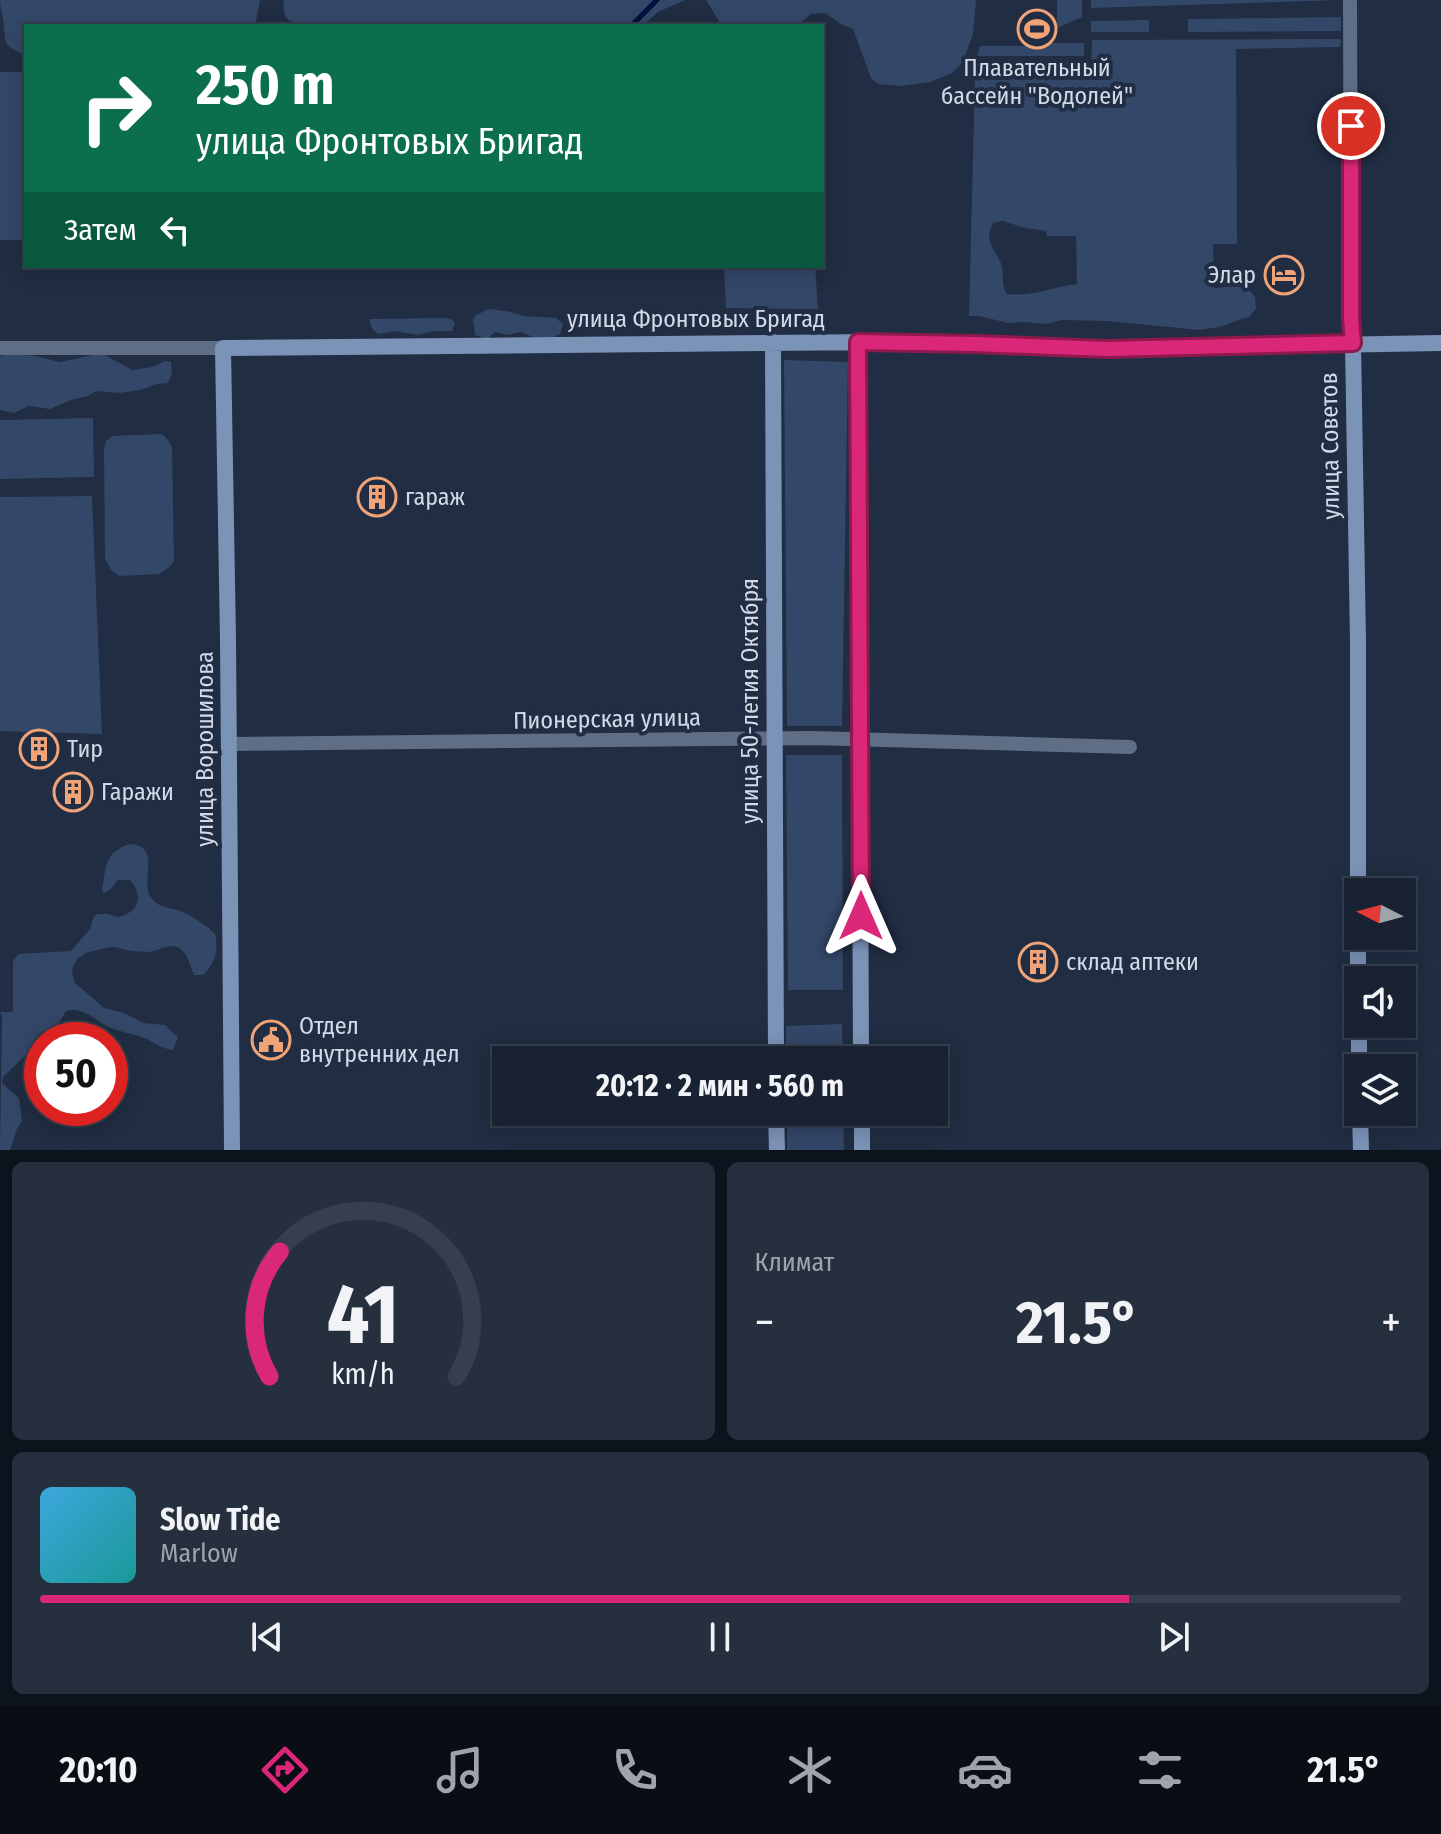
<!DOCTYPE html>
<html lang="ru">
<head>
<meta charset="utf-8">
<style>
	:root { --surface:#182232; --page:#252f3e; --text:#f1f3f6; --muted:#9fa4ac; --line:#363f4d; --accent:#db2777 }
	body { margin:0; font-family:"Fira Sans Condensed",sans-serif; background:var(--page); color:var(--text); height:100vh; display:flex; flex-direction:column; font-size:30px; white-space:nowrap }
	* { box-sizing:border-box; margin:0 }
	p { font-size:26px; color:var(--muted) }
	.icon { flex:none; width:44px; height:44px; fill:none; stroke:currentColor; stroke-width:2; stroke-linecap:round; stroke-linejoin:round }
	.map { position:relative; height:1150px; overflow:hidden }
	.sheet { display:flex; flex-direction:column; gap:12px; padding:12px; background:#0d131c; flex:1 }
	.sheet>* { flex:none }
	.guide { position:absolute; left:24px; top:24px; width:800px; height:244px; border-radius:0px; box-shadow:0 4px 20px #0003,0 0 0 2px var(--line); background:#0b6e4f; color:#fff; overflow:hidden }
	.needle { width:52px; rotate:276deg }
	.tools { position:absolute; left:1344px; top:878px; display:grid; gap:16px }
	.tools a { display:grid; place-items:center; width:72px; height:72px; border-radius:0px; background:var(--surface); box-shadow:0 4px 20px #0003,0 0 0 2px var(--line); font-size:40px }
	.speed { position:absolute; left:24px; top:1022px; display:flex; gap:16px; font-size:40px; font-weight:700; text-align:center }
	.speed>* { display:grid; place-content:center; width:104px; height:104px; border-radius:50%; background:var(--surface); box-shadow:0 4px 20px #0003,0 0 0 2px var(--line); line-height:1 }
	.speed .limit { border:12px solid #d22; background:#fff; color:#111 }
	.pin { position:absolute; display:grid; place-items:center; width:68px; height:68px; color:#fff; margin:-34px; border:4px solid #fff; border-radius:50%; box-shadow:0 2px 8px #0007 }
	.me { position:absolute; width:88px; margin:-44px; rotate:0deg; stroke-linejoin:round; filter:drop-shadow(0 0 6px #0008) }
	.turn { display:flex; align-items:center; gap:28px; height:168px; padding:0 40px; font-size:36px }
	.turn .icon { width:104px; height:104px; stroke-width:2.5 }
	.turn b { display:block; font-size:56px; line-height:68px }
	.then { display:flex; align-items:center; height:76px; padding:0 40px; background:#0003; gap:16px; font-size:30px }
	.big { font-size:60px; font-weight:700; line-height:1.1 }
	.sheet .card { flex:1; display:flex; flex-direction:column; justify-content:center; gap:12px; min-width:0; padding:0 28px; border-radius:12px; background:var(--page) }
	.sheet .dial { align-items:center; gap:0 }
	.dial svg { height:208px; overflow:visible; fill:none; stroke:var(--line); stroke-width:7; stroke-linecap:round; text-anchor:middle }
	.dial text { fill:var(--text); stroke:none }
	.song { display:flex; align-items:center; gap:24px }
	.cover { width:96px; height:96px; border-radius:12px; background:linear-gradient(135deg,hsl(200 70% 55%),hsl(180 70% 35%)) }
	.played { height:8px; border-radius:4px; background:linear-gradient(90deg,var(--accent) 80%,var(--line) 80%) }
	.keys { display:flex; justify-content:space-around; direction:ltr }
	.heat { display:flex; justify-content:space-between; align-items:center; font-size:44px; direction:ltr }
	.sheet .tiles { flex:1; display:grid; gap:12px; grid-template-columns:1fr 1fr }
	.card:last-child { grid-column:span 2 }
	.trip { position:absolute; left:492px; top:1046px; width:456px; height:80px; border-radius:0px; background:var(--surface); box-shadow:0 4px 20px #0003,0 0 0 2px var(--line); font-weight:700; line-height:80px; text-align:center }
	.menu { display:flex; height:128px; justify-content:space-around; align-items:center; background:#0a0e14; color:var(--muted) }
	.menu .icon { width:56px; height:56px }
	.menu .active { color:var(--accent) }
	.menu b { font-size:36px; color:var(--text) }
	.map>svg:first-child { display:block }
	.green { fill:#334768; fill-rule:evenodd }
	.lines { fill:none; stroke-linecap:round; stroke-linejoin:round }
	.stream { stroke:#00113d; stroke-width:5 }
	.street { stroke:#606e85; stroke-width:14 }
	.secondary { stroke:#7c93b8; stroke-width:16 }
	.route-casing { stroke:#8e194d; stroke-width:20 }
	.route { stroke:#db2777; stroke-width:14 }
	.labels { text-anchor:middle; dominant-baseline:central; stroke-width:8; stroke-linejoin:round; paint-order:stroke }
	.poi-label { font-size:24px; fill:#d2dae8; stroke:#202d42; text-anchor:start }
	.street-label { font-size:24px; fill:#d2dae8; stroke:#202d42 }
</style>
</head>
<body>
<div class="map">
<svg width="1441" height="1150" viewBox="0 0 1441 1150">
	<rect width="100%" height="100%" fill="#202d42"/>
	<path class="green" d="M 0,0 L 260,0 L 255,26 L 26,26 L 26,55 C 0,45 7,43 3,20 C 2,13 0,7 0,0 Z
		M 284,0 L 685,0 L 658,12 L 642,26 L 327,26 L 324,23 C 304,21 280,31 284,0 Z
		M 706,0 L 976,0 L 973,35 L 962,63 L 952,73 L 930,82 L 901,86 L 878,84 L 871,78 L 853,29 L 839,23 L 826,13 L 811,14 L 796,26 L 722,26 Z
		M 1057,0 L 1082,0 L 1082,17 L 1046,33 L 1046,23 L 1057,22 Z
		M 1091,0 L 1340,0 L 1091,8 Z
		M 1341,17 L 1341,31 L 1188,32 L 1188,19 Z
		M 1149,20 L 1149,32 L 1091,32 L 1091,21 Z
		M 1341,39 L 1340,47 L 1236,49 L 1237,244 L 1213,244 L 1214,288 L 1235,286 L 1247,288 L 1255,297 L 1256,309 L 1249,317 L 1239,320 L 1219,327 L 1200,330 L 1107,321 L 1062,320 L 1046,324 L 1024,322 L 1008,323 L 979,316 L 969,316 L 975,75 L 977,62 L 1091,63 L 1092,40 ZM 1003,221 L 1025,228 L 1046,231 L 1047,236 L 1076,236 L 1077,284 C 1052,287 1032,297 1007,294 C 1001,285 1004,278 1002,267 C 998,250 982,244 993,223 Z
		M 1041,43 L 1084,43 L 1084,56 L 977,56 L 980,46 L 1039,46 Z
		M 0,72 L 26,72 L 26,240 L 0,240 Z
		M 724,266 L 815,266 L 818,309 L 726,308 Z
		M 489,309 L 511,312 L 524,316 L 556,318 L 563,324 L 560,334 L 553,337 L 533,337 L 521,332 L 507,335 L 495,332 L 487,339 L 475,335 L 473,319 L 476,315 Z
		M 439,318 C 446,318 452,317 455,324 L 452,331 L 434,331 L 418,335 L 395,331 L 380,334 C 374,332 369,327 370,319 Z
		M 9,354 L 35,356 L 60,362 L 98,354 L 105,355 L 132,370 L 152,367 L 165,361 L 171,362 L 172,373 L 168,383 L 157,384 L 140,390 L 119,393 L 96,391 L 88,396 L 71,400 L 50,409 L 29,406 L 14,413 L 0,410 L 0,356 Z
		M 784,360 L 848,362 L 842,726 L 787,726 Z
		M 93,418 L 94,477 L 0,479 L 0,420 Z
		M 162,434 L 168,440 L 172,447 L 174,562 L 167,569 L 159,574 L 119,576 L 111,570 L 105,559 L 104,449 L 106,441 L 112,436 Z
		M 92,496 L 102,734 L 0,731 L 0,497 Z
		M 786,755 L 842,755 L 843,990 L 788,990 Z
		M 130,844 C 161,845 141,880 150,896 C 158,909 171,907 183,912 C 195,918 206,925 215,934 C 219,950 215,964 203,975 L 194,975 C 189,964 189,955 178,947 L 169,946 L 151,952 L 131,951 L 114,947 L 105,948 L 86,953 L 78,958 L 73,966 L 72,974 L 75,983 L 104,1008 L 124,1013 L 144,1023 L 165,1025 L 178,1037 L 173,1050 C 162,1049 154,1042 144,1038 C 132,1033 118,1032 107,1026 C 93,1019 83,1006 66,1011 L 58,1024 L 40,1033 L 35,1038 L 26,1055 L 3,1077 L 2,1083 L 19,1098 L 22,1121 L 17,1129 L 10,1150 L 0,1150 L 2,1016 L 0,1012 L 13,1012 L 13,961 L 18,954 L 71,951 L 90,929 L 93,918 L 97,914 L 108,914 L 118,917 C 139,912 144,896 130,880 L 118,880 L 110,890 L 104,893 L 102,891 C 106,869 103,852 130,844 Z
		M 842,1024 L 843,1060 L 786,1060 L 786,1026 Z
		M 787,1112 L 843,1112 L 844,1150 L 787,1150 Z"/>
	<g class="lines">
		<path class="stream" d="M 631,26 L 657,0"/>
		<path class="street" d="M 1350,0 L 1351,319 L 1353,343
			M 0,348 L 223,348
			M 228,744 L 812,738 L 1130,747"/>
		<path class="secondary" d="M 773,342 L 776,1060
			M 858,342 L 861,1060
			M 1353,343 L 1358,642 L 1358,892
			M 1358,902 L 1358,980
			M 1359,1024 L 1359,1068
			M 776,1112 L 777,1150
			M 862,1112 L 862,1150
			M 1360,1112 L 1361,1150
			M 232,1150 L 228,639 L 223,348 L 882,342 L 1107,349 L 1441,343"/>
	</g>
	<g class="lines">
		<g class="route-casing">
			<path id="route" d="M 861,916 L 858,342 L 975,344 L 1107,349 L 1353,343 L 1351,319 L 1351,126"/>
		</g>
		<use href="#route" class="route"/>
	</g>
	<defs>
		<g id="stadium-ring" transform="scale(2)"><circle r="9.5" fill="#202d42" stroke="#efa377" stroke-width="1.5"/><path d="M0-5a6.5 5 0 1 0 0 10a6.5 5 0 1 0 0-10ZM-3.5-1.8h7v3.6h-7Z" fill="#efa377"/></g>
		<g id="hotel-ring" transform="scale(2)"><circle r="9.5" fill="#202d42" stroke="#efa377" stroke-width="1.5"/><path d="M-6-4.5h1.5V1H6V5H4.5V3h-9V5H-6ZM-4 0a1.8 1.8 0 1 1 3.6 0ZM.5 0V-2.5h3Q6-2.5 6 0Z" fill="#efa377"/></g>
		<g id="building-ring" transform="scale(2)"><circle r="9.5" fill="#202d42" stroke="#efa377" stroke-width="1.5"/><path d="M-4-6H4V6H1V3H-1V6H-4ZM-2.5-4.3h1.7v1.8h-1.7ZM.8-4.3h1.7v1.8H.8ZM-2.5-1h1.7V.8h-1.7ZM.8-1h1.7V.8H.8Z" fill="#efa377"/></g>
		<g id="civic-ring" transform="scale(2)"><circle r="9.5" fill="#202d42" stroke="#efa377" stroke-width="1.5"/><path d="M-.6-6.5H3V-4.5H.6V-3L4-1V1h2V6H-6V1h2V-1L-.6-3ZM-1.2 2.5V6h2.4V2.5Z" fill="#efa377"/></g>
	</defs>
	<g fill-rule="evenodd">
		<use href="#stadium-ring" x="1037" y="29"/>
		<use href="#hotel-ring" x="1284" y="275"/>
		<use href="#building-ring" x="377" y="497"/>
		<use href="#building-ring" x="39" y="749"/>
		<use href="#building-ring" x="73" y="792"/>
		<use href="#building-ring" x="1038" y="962"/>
		<use href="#civic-ring" x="271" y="1040"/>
	</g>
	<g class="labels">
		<g class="poi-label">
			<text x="1037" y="68" text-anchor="middle">Плавательный<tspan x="1037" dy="28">бассейн "Водолей"</tspan></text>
			<text x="1256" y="275" text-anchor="end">Элар</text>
			<text x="405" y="497">гараж</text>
			<text x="67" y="749">Тир</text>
			<text x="101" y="792">Гаражи</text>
			<text x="1066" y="962">склад аптеки</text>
			<text x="299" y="1026">Отдел<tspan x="299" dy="28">внутренних дел</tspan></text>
		</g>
		<g class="street-label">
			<text x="696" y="319">улица Фронтовых Бригад</text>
			<text transform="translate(1330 446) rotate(-91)">улица Советов</text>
			<text transform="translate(750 701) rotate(-90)">улица 50-летия Октября</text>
			<text transform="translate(607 719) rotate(-1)">Пионерская улица</text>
			<text transform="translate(205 749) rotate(-90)">улица Ворошилова</text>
		</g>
	</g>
</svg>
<div class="tools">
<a><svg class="needle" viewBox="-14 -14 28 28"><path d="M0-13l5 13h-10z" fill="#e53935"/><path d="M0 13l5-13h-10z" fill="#9fa4ac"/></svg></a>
<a><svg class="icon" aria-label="sound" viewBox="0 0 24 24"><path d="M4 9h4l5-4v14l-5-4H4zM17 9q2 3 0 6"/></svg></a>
<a><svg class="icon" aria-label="layers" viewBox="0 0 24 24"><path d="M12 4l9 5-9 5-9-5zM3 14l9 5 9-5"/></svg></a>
</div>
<div class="speed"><div class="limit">50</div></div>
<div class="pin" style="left:1351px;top:126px;background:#d93025"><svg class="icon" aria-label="arrive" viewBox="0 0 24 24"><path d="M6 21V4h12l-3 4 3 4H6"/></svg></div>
<svg class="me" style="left:861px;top:916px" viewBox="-20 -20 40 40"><path d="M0-17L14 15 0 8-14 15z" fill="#db2777" stroke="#fff" stroke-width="4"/></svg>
<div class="trip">20:12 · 2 мин · 560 m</div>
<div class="guide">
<div class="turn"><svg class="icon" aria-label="right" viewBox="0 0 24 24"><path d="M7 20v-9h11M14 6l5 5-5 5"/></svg><div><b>250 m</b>улица Фронтовых Бригад</div></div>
<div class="then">Затем<svg class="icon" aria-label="left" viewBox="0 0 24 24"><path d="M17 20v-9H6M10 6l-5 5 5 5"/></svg></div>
</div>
</div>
<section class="sheet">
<div class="tiles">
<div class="card dial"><svg viewBox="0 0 100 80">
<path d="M14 69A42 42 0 1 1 86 69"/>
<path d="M14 69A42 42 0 0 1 18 21" stroke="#db2777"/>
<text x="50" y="56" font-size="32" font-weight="700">41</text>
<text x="50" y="72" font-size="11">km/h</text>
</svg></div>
<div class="card"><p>Климат</p>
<div class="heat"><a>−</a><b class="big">21.5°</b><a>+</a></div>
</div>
<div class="card">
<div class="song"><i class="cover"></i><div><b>Slow Tide</b><p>Marlow</p></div></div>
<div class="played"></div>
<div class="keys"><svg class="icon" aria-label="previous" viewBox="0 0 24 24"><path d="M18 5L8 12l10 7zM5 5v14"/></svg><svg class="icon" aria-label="pause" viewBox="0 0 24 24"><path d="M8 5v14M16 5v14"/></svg><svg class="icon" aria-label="next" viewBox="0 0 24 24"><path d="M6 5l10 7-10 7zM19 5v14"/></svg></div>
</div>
</div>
</section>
<nav class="menu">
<b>20:10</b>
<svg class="icon active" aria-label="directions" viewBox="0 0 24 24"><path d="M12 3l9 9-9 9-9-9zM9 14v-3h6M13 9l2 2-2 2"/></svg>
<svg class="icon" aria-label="music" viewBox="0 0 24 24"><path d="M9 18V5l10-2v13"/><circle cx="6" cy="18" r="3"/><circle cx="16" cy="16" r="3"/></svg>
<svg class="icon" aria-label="phone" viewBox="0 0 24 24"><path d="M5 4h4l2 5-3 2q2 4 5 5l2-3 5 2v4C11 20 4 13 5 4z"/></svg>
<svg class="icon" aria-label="climate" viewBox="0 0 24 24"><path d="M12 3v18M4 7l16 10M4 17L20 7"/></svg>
<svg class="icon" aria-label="car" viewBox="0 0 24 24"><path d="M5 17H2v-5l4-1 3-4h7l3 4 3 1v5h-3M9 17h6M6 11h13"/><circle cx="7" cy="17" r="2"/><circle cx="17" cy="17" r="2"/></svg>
<svg class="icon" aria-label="filters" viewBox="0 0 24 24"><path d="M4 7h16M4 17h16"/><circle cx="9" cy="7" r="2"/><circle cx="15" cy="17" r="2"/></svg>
<b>21.5°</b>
</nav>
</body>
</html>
